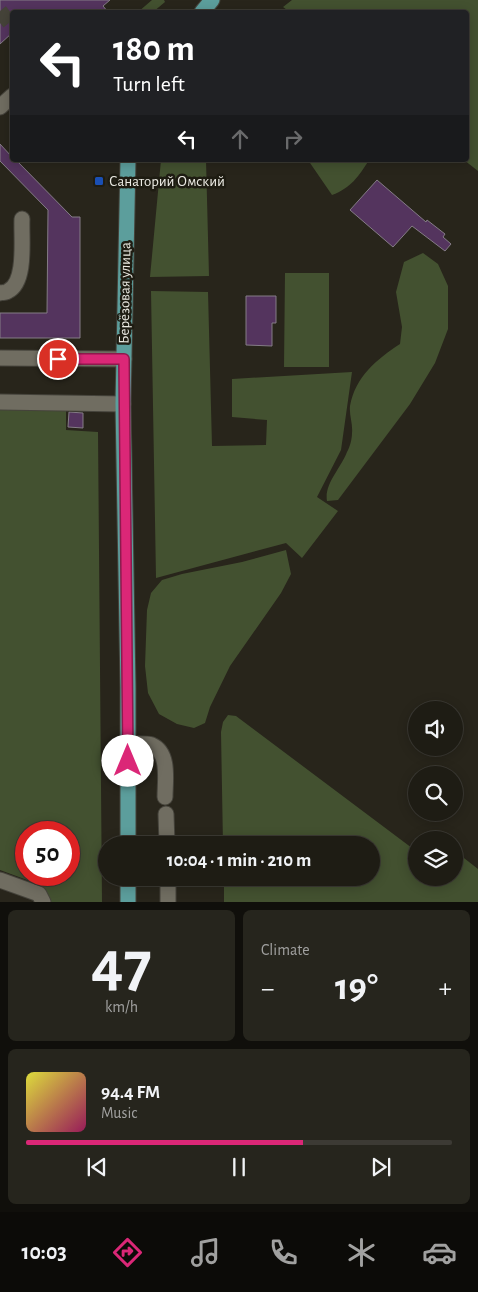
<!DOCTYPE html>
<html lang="en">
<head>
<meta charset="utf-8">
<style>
	:root { --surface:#1e1c14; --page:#26251d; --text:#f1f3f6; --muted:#a1a1a0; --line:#3c3a34; --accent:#db2777 }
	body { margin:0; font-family:"Alegreya Sans",sans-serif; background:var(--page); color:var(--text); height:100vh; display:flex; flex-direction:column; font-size:19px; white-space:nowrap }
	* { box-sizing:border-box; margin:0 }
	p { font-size:16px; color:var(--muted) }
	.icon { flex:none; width:28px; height:28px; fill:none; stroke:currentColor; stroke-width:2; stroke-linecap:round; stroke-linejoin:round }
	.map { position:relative; height:902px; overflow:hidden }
	.drawer { display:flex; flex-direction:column; gap:8px; padding:8px; background:#100f0b; flex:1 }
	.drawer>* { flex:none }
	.hud { position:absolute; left:10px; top:10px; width:459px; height:152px; border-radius:5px; box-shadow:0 2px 12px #0003,0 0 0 1px var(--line); background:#202124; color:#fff; overflow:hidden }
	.tools { position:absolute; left:408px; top:701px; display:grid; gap:10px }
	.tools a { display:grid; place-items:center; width:55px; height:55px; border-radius:50%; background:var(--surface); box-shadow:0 2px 12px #0003,0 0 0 1px var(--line); font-size:25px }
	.speed { position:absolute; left:15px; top:821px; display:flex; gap:10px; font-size:25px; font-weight:700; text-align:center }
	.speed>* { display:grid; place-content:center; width:65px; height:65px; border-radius:50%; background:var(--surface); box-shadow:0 2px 12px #0003,0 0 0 1px var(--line); line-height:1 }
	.speed .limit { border:8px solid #d22; background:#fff; color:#111 }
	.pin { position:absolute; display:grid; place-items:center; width:42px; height:42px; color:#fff; margin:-21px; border:2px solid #fff; border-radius:50%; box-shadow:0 1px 5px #0007 }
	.me { position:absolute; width:55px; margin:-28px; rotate:0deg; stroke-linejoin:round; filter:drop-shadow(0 0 4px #0008) }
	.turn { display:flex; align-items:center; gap:18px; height:105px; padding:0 20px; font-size:22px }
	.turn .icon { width:65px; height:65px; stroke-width:2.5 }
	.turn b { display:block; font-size:35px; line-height:42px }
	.lanes { display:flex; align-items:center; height:48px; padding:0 20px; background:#0003; justify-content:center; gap:25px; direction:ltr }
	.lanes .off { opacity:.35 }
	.big { font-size:38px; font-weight:700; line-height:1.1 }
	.drawer .widget { flex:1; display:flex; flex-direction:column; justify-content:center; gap:8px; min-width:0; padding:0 18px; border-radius:8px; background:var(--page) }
	.drawer .dial { align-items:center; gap:0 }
	.dial b { font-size:65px; line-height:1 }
	.song { display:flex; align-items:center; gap:15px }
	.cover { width:60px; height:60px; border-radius:8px; background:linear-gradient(135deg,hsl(60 70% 55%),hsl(330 70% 35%)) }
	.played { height:5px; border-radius:2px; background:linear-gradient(90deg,var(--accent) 65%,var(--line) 65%) }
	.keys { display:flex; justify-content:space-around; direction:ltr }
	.heat { display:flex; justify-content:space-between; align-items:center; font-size:28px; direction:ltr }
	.drawer .tiles { flex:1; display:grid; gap:8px; grid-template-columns:1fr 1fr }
	.widget:last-child { grid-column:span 2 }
	.trip { position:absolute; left:98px; top:836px; width:282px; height:50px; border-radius:25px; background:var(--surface); box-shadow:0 2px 12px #0003,0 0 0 1px var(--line); font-weight:700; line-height:50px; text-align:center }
	.tab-bar { display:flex; height:80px; justify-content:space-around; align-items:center; background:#0c0b08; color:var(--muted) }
	.tab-bar .icon { width:35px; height:35px }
	.tab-bar .active { color:var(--accent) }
	.tab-bar b { font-size:22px; color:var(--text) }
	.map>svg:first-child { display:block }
	.green { fill:#435130; fill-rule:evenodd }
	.building { fill:#54345e; stroke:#847c86 }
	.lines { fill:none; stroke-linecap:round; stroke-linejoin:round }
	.minor-tunnel { stroke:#454339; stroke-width:15; stroke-dasharray:15 8; stroke-linecap:butt }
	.minor-casing { stroke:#45433b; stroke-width:17 }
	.major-casing { stroke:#45433b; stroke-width:17 }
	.minor { stroke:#706d61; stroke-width:15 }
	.major { stroke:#5c9e9c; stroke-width:15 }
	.route-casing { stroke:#8e194d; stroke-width:12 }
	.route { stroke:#db2777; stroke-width:9 }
	.transit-dot { fill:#1a4fb4; stroke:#1e1c12; stroke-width:2 }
	.labels { text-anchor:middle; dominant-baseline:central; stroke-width:5; stroke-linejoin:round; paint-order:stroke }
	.poi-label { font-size:15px; fill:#ecebe4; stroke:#1e1c12; text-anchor:start }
	.street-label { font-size:15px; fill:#ecebe4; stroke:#1e1c12 }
</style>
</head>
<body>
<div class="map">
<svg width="478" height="902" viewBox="0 0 478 902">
	<rect width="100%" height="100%" fill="#28251b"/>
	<path class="green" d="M 152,0 L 164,0 L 165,2 L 153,12 L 138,12 Z
		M 292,0 L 478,0 L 478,171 L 464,160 L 466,160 L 466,12 L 290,12 L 283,7 Z
		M 161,160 L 206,160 L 209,276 L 150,277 Z
		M 308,160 L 369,160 C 359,176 351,188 332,195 Z
		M 423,253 L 438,264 L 448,286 L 448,329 L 435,363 L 410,404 L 338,500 L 327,501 C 324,484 341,468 347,452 C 350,447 352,439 352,433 C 353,424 349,415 350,406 C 355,377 377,359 400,344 L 402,327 L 396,292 L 404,262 Z
		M 285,273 L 329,273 L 329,367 L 284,367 Z
		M 151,291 L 208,292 L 212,446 L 266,445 L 267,420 L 232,417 L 232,379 L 352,372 L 341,450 L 317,497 L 338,511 L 302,558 L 286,543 L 156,578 Z
		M 0,408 L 66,408 L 66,430 L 98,432 L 102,902 L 51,902 L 38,884 L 0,870 ZM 26,832 L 69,832 L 69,875 L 26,875 Z
		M 286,550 L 291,574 L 281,593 L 230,666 L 210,707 L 205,723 L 194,728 L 177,724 L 159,714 L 148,693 L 145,666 L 147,610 L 151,593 L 162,580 L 182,574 L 242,562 Z
		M 228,715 L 236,716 L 416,851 L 416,878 L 454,878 L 455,851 L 478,869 L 478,902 L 224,902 L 224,878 L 371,878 L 371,845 L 223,845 L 221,732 L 223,722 Z"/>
	<path class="building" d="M 0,0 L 110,0 L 103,6 L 108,12 L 12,12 L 12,33 L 0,44 Z
		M 0,144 L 12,157 L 12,160 L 16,160 L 72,217 L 80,217 L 80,338 L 0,338 L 0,313 L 47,313 L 48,210 L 0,161 Z
		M 377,180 L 426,222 L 427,220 L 445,234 L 443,237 L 451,244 L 445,251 L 412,226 L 393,247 L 350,210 Z
		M 246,296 L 276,296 L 276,323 L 272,323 L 272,346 L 246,345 Z
		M 69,412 L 83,413 L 83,428 L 68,427 Z"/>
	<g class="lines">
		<path class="minor-tunnel" d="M 0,11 L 12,26"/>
		<g class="minor-casing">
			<path id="minor" d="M 0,107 L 12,96
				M 0,293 C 3,292 6,293 8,291 C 27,282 21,237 22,219
				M 0,358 L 124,359
				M 0,402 L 123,404
				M 128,744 C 135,744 145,743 152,745 C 170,753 165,781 165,797
				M 166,814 L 167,845
				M 168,878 L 168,902
				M 0,880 L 39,894 L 43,902"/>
		</g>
		<g class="major-casing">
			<path id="major" d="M 202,12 L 212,0
				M 128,160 L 123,404 L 128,687 L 128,845
				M 128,878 L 128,902"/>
		</g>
		<use href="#minor" class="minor"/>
		<use href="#major" class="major"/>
	</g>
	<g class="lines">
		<g class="route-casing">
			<path id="route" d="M 58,359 L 124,359 L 128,761"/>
		</g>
		<use href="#route" class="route"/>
	</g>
	<rect class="transit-dot" x="94" y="176" width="10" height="10" rx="2.5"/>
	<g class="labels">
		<g class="poi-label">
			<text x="109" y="181">Санаторий Омский</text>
		</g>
		<g class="street-label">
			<text transform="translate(125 293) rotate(-89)">Берёзовая улица</text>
		</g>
	</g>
</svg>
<div class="tools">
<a><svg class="icon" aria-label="sound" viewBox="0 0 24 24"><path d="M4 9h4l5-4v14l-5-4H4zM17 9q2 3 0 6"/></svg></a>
<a><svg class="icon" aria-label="search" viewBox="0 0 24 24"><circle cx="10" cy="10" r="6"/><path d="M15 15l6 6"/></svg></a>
<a><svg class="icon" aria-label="layers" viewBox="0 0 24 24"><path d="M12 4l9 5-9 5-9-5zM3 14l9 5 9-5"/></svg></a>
</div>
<div class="speed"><div class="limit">50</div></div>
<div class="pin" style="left:58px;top:359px;background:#d93025"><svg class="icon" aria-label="arrive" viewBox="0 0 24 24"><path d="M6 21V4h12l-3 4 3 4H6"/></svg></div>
<svg class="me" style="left:128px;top:761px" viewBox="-20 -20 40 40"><circle r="19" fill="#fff"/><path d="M0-13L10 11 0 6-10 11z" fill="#db2777"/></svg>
<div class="trip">10:04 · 1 min · 210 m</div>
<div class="hud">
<div class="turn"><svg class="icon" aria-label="left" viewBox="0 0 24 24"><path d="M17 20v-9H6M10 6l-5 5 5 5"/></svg><div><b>180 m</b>Turn left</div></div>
<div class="lanes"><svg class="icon" aria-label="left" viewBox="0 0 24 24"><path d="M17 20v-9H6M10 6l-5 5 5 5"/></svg><svg class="icon off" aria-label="ahead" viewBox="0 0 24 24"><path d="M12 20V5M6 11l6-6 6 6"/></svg><svg class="icon off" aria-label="right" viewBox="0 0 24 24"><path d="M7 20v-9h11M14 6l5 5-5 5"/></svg></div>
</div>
</div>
<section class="drawer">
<div class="tiles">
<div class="widget dial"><b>47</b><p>km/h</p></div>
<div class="widget"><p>Climate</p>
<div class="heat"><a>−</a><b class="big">19°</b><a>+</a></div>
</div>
<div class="widget">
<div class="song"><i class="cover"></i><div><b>94.4 FM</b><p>Music</p></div></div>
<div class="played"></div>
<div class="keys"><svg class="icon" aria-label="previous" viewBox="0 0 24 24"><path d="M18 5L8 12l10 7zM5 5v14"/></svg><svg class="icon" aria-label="pause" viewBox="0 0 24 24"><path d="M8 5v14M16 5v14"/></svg><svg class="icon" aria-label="next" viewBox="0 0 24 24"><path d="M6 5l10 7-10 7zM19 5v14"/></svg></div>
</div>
</div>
</section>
<nav class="tab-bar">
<b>10:03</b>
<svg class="icon active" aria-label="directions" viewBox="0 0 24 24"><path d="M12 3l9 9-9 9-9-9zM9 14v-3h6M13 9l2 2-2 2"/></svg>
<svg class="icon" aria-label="music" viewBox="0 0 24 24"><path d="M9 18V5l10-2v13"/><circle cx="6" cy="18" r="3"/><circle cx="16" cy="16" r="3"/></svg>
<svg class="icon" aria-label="phone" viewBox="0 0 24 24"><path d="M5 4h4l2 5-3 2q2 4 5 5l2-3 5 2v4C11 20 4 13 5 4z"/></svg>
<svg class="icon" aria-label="climate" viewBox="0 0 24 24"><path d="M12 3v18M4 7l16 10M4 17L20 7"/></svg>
<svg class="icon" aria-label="car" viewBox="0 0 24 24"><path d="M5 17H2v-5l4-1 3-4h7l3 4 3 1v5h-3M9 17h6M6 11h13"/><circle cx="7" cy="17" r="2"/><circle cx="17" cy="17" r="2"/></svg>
</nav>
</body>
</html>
